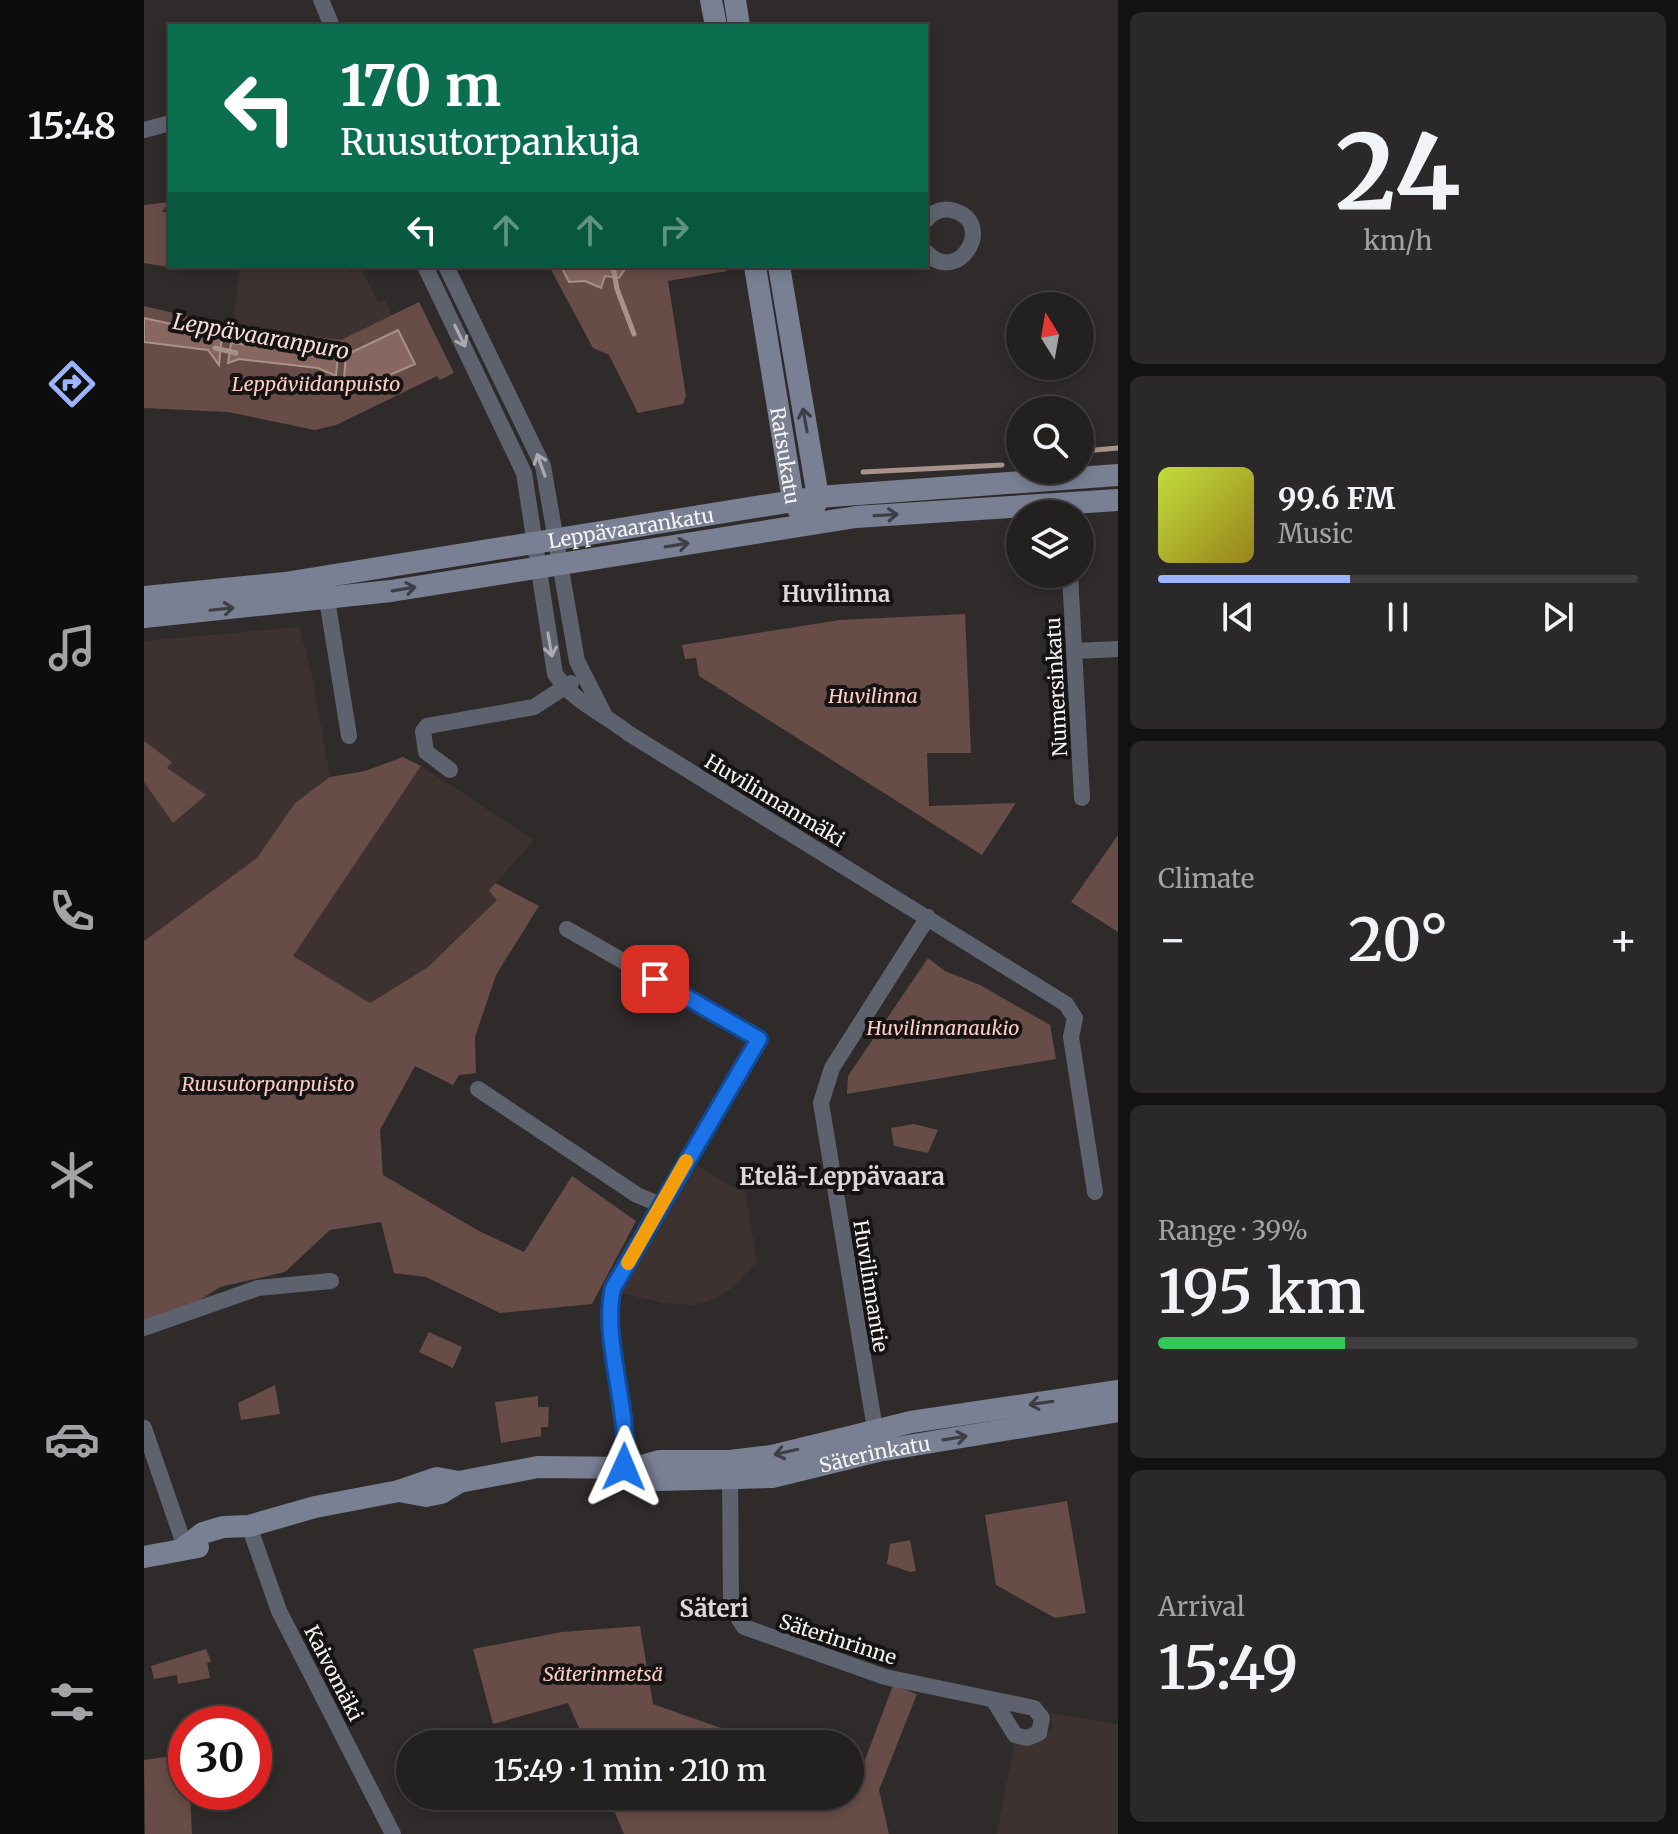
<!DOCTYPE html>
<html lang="en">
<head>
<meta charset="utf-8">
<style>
	:root { --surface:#232020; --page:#2b2829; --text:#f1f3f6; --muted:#a3a3a5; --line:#403e3e; --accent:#9cb4fd }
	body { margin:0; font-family:Merriweather,serif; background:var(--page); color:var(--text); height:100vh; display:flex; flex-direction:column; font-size:30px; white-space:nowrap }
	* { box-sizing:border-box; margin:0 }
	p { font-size:26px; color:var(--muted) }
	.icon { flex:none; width:44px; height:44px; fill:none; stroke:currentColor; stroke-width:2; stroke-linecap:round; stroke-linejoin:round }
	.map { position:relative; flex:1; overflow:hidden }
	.details { display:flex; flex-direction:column; gap:12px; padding:12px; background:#131212; width:560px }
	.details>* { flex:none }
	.guide { position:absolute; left:24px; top:24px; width:760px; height:244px; border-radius:0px; box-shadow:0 4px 12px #0003,0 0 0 2px var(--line); background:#0b6e4f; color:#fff; overflow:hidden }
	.needle { width:52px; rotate:349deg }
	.buttons { position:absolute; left:862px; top:292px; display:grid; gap:16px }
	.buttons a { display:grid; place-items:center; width:88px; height:88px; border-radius:50%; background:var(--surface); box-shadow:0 4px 12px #0003,0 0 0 2px var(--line); font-size:40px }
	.speed { position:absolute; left:24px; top:1706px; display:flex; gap:16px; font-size:40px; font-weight:700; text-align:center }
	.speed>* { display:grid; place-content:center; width:104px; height:104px; border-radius:50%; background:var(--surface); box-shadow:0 4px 12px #0003,0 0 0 2px var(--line); line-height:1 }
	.speed .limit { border:12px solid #d22; background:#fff; color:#111 }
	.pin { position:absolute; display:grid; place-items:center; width:68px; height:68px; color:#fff; margin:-34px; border-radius:16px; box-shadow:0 4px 12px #0006 }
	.me { position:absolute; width:88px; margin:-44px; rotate:1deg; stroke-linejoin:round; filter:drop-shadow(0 0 6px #0008) }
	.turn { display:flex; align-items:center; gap:28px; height:168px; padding:0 40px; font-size:36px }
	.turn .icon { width:104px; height:104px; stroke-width:2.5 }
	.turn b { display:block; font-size:56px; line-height:68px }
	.lanes { display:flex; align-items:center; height:76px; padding:0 40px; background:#0003; justify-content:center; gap:40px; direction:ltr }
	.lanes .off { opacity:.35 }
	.big { font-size:60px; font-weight:600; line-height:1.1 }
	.details .tile { flex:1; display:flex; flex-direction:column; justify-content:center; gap:12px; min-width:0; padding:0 28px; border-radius:12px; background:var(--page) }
	.details .dial { align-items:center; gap:0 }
	.dial b { font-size:104px; line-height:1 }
	.song { display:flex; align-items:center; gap:24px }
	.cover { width:96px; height:96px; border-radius:12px; background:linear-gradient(135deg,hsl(70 70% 55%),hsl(50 70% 35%)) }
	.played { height:8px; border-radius:4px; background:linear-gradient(90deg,var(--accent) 40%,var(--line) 40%) }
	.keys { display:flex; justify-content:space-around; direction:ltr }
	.heat { display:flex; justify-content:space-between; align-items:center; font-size:44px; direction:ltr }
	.charge { height:12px; border-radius:6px; background:linear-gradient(90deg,#34c759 39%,var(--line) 0) }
	.trip { position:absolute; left:252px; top:1730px; width:468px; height:80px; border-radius:40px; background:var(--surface); box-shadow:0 4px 12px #0003,0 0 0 2px var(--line); font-weight:600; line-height:80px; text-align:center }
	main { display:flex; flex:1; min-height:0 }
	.menu { display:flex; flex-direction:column; width:144px; justify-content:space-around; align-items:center; background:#0e0d0d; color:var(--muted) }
	.menu .icon { width:56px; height:56px }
	.menu .selected { color:var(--accent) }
	.menu b { font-size:36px; color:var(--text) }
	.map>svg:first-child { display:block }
	.built { fill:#3d322f }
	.green { fill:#684c47 }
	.water { fill:#886761; stroke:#a9918c; stroke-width:2 }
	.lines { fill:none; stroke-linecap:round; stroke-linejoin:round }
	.stream { stroke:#a9918c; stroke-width:5 }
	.street { stroke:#5e626e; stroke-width:16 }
	.secondary { stroke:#798093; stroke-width:22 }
	.oneway { stroke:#aaaab0 }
	.oneway2 { stroke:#3e3f46 }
	.route-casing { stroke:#114b97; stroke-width:20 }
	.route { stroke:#1a73e8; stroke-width:14 }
	.slow { stroke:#f59e0b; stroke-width:14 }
	.labels { text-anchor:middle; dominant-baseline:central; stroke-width:8; stroke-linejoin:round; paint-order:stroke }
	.park-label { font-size:20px; font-style:italic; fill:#feccc3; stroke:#161413 }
	.street-label { font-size:20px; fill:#f6f3f2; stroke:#161413 }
	.water-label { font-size:22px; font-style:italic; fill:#f7ddd9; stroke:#161413 }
	.neighbourhood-label { font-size:22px; font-weight:bold; fill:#ddd7d6; stroke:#161413 }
	.quarter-label { font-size:24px; font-weight:bold; fill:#ddd7d6; stroke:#161413 }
</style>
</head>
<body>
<main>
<nav class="menu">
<b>15:48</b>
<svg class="icon selected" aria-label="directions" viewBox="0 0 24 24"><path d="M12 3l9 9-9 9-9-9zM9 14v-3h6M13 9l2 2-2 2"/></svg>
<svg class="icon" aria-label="music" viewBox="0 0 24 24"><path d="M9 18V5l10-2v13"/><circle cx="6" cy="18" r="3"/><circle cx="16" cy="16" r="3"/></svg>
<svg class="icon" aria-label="phone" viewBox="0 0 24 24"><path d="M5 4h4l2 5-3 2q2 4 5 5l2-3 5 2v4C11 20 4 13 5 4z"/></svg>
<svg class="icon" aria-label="climate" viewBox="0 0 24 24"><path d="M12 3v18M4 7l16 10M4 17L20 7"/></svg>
<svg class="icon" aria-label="car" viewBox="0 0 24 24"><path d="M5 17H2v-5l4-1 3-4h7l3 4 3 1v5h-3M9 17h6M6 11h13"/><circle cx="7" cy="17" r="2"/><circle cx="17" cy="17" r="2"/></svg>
<svg class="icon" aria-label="filters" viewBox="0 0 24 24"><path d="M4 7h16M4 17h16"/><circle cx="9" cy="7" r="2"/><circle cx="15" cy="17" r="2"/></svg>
</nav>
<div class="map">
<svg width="974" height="1834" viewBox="0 0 974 1834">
	<rect width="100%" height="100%" fill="#2f2b2a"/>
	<path class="built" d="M 96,266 L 193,266 L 195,270 L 203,266 L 207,272 L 216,268 L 235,303 L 241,300 L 248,315 L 197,340 L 89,327 Z
		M 155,627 L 167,670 L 186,777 L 151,803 L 113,858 L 0,941 L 0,641 Z
		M 277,766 L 390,840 L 345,891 L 353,900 L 284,967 L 226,1003 L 149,956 Z
		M 553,1166 L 594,1190 L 601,1190 L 613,1262 L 588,1288 L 573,1298 L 552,1305 L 519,1303 L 478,1293 Z
		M 907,1713 L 974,1724 L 974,1834 L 853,1834 L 871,1742 L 887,1745 L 897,1741 L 908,1727 Z"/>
	<path class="green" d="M 26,202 L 18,212 L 26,212 L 29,268 L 0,263 L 0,205 Z
		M 405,266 L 582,266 L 583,271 L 524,281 L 542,396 L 539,404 L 494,413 L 465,355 L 449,348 Z
		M 275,302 L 310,373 L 296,380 L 293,376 L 192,425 L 171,430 L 84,412 L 0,408 L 0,306 L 89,327 L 197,340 Z
		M 821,614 L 827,753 L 783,753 L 785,806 L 872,803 L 838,855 L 555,676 L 552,658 L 541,659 L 538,645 L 696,620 Z
		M 0,741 L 28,762 L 23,768 L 62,795 L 29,823 L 0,782 Z
		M 259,757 L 277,766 L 149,956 L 226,1003 L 284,967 L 353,900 L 345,891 L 351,883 L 395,906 L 352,975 L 331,1037 L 332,1073 L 315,1075 L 309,1085 L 271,1066 L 236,1130 L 239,1175 L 335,1231 L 380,1252 L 428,1176 L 492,1221 L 448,1304 L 356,1313 L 282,1277 L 250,1273 L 237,1222 L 186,1230 L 141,1272 L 76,1287 L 50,1304 L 0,1322 L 0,941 L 113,858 L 151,803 L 186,777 L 221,771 Z
		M 974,835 L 974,932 L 927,902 Z
		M 784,958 L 801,971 L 836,985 L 906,1025 L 912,1059 L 703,1094 L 704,1076 Z
		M 770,1124 L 794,1130 L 784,1153 L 750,1146 L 747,1128 Z
		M 285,1332 L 318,1347 L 309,1368 L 275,1352 Z
		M 131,1385 L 136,1414 L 97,1420 L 94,1403 Z
		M 394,1396 L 394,1407 L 405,1407 L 404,1427 L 397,1427 L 397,1436 L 357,1443 L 351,1402 Z
		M 923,1501 L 942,1613 L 911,1618 L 852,1585 L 841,1515 Z
		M 766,1540 L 772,1571 L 766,1572 L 743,1564 L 746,1544 Z
		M 496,1626 L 509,1704 L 622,1744 L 442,1744 L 424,1703 L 349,1724 L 329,1649 L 418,1632 Z
		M 62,1649 L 67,1661 L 63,1663 L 66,1678 L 34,1684 L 33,1675 L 10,1679 L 7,1666 Z
		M 749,1685 L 773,1694 L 735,1790 L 745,1834 L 480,1834 L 464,1796 L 706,1796 L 706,1773 L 715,1776 Z
		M 42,1754 L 42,1792 L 46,1792 L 48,1834 L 1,1834 L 0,1760 Z"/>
	<path class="water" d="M 417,266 L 483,266 L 475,278 L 461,276 L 457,288 L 441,281 L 425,282 Z
		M 0,318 L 78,335 L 75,365 L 64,350 L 0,342 Z
		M 254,330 L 271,364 L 232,381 L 200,378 L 202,355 Z
		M 87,343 L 194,355 L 192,376 L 174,368 L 95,359 L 84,363 Z"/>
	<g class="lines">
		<path class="stream" d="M 469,266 L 473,289 L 490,334
			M 71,348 L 92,353
			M 951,450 L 974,448
			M 719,472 L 858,465"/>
		<path class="street" d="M 177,0 L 188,26
			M 0,130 L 26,123
			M 782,220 C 790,211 799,207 811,211 C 852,224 814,287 782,252
			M 281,266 L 380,473 L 411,674 C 433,705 456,711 484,733 L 922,1004 L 931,1018 L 927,1037 L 951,1192
			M 302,266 L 399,466 L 433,661 L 460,714
			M 926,574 L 938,798
			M 181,587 L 205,736
			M 931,651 L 974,649
			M 306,770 L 282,752 L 279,731 L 283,726 L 390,707 L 427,683
			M 423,929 L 615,1039 L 469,1288 C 458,1344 487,1408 480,1467
			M 334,1089 L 493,1195 L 519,1206
			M 0,1328 L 114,1288 L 187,1281
			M 0,1428 L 41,1547
			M 733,1441 L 677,1103 L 688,1068 L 784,917
			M 586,1470 L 587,1606 L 600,1627 L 741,1677 L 890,1708 L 898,1718 L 895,1733 L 883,1738 L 871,1735 L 850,1701
			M 105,1526 L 135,1611 L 249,1834"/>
		<g class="secondary">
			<path d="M 567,0 L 572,26"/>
			<path d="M 591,0 L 595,26"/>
			<path id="s1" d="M 611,266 L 649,500 L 656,512"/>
			<path d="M 635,266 L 674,497 L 670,508"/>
			<path id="s2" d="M 0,597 L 141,583 L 674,497 L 974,475"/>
			<path d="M 0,617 L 247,591 L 712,517 L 974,500"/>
			<path id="s3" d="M 491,1468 L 502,1477 L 515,1480 L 628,1477 L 734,1451 L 974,1411"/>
			<path d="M 255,1491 L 282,1496 L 297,1493 L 315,1482 L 394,1467 L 491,1468 L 515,1461 L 586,1461 L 628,1456 L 767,1422 L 974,1391"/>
			<path d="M 41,1547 L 59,1533 L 79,1527 L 105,1526 L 171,1507 L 255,1491 L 293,1478 L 315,1482"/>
			<path d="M 0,1557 L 54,1547"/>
		</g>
	</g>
	<defs><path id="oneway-shaft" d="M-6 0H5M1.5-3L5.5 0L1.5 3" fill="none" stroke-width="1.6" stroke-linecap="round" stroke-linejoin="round" transform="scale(2)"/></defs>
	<g class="oneway">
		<use href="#oneway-shaft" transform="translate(316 336) rotate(64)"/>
		<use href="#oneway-shaft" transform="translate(397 465) rotate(-110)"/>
		<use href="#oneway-shaft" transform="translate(406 645) rotate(80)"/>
	</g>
	<g class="oneway2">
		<use href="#oneway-shaft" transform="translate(661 420) rotate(-100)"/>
		<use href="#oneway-shaft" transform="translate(742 515) rotate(-3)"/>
		<use href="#oneway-shaft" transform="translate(533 545) rotate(-9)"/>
		<use href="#oneway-shaft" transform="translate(260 589) rotate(-9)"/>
		<use href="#oneway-shaft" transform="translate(78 609) rotate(-6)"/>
		<use href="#oneway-shaft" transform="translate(897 1403) rotate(172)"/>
		<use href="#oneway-shaft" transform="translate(811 1438) rotate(-9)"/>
		<use href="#oneway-shaft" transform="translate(642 1452) rotate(167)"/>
	</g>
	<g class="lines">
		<g class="route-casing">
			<path id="route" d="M 480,1467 C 487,1409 457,1341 469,1288 L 615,1039 L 511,979"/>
		</g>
		<use href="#route" class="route"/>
		<path class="slow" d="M 484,1263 L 542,1161"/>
	</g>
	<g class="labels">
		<g class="park-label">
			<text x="172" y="383">Leppäviidanpuisto</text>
			<text x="729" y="695">Huvilinna</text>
			<text x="799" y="1027">Huvilinnanaukio</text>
			<text x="124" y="1083">Ruusutorpanpuisto</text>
			<text x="459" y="1673">Säterinmetsä</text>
		</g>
		<g class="street-label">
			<text stroke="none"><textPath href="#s1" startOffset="192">Ratsukatu</textPath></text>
			<text stroke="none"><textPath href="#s2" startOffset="492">Leppävaarankatu</textPath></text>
			<text transform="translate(912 687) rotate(-93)">Numersinkatu</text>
			<text transform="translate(631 800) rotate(31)">Huvilinnanmäki</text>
			<text transform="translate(727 1286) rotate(81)">Huvilinnantie</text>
			<text stroke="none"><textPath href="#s3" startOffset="246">Säterinkatu</textPath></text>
			<text transform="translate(694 1639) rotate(18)">Säterinrinne</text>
			<text transform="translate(190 1673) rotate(63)">Kaivomäki</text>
		</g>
		<g class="water-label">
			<text transform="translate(117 336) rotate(10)">Leppävaaranpuro</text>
		</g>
		<g class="neighbourhood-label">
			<text x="692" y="594">Huvilinna</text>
		</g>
		<g class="quarter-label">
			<text x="698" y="1176">Etelä-Leppävaara</text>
			<text x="570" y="1608">Säteri</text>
		</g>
	</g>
</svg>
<div class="buttons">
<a><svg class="needle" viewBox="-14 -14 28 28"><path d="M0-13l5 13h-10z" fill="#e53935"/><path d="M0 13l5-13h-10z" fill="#a3a3a5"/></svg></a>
<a><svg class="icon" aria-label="search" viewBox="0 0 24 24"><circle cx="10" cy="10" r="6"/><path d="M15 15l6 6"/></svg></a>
<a><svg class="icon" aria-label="layers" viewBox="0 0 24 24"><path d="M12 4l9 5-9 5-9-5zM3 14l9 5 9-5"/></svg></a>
</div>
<div class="speed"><div class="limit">30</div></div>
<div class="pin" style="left:511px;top:979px;background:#d93025"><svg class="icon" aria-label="arrive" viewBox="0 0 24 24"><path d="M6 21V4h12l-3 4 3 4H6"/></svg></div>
<svg class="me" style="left:480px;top:1467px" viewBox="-20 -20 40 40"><path d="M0-17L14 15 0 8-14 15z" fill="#1a73e8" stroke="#fff" stroke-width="4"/></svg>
<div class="trip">15:49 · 1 min · 210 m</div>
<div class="guide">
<div class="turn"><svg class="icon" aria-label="left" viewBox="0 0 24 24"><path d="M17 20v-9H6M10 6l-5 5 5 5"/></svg><div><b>170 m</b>Ruusutorpankuja</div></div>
<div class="lanes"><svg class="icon" aria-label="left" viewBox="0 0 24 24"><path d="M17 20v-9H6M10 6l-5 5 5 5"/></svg><svg class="icon off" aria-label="ahead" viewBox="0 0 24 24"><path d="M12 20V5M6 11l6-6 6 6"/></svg><svg class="icon off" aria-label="ahead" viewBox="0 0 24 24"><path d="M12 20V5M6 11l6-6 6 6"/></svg><svg class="icon off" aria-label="right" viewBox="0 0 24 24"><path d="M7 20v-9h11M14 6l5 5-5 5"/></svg></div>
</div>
</div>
<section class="details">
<div class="tile dial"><b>24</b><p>km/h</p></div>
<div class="tile">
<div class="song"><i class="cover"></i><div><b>99.6 FM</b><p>Music</p></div></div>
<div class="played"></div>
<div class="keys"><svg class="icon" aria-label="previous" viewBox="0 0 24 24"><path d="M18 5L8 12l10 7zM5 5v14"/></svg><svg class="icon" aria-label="pause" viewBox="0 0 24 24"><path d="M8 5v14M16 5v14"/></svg><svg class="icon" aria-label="next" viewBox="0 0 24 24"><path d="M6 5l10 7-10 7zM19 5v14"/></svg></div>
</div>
<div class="tile"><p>Climate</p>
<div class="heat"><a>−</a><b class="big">20°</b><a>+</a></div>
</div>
<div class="tile"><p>Range · 39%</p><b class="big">195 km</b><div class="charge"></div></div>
<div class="tile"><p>Arrival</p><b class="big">15:49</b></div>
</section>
</main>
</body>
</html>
